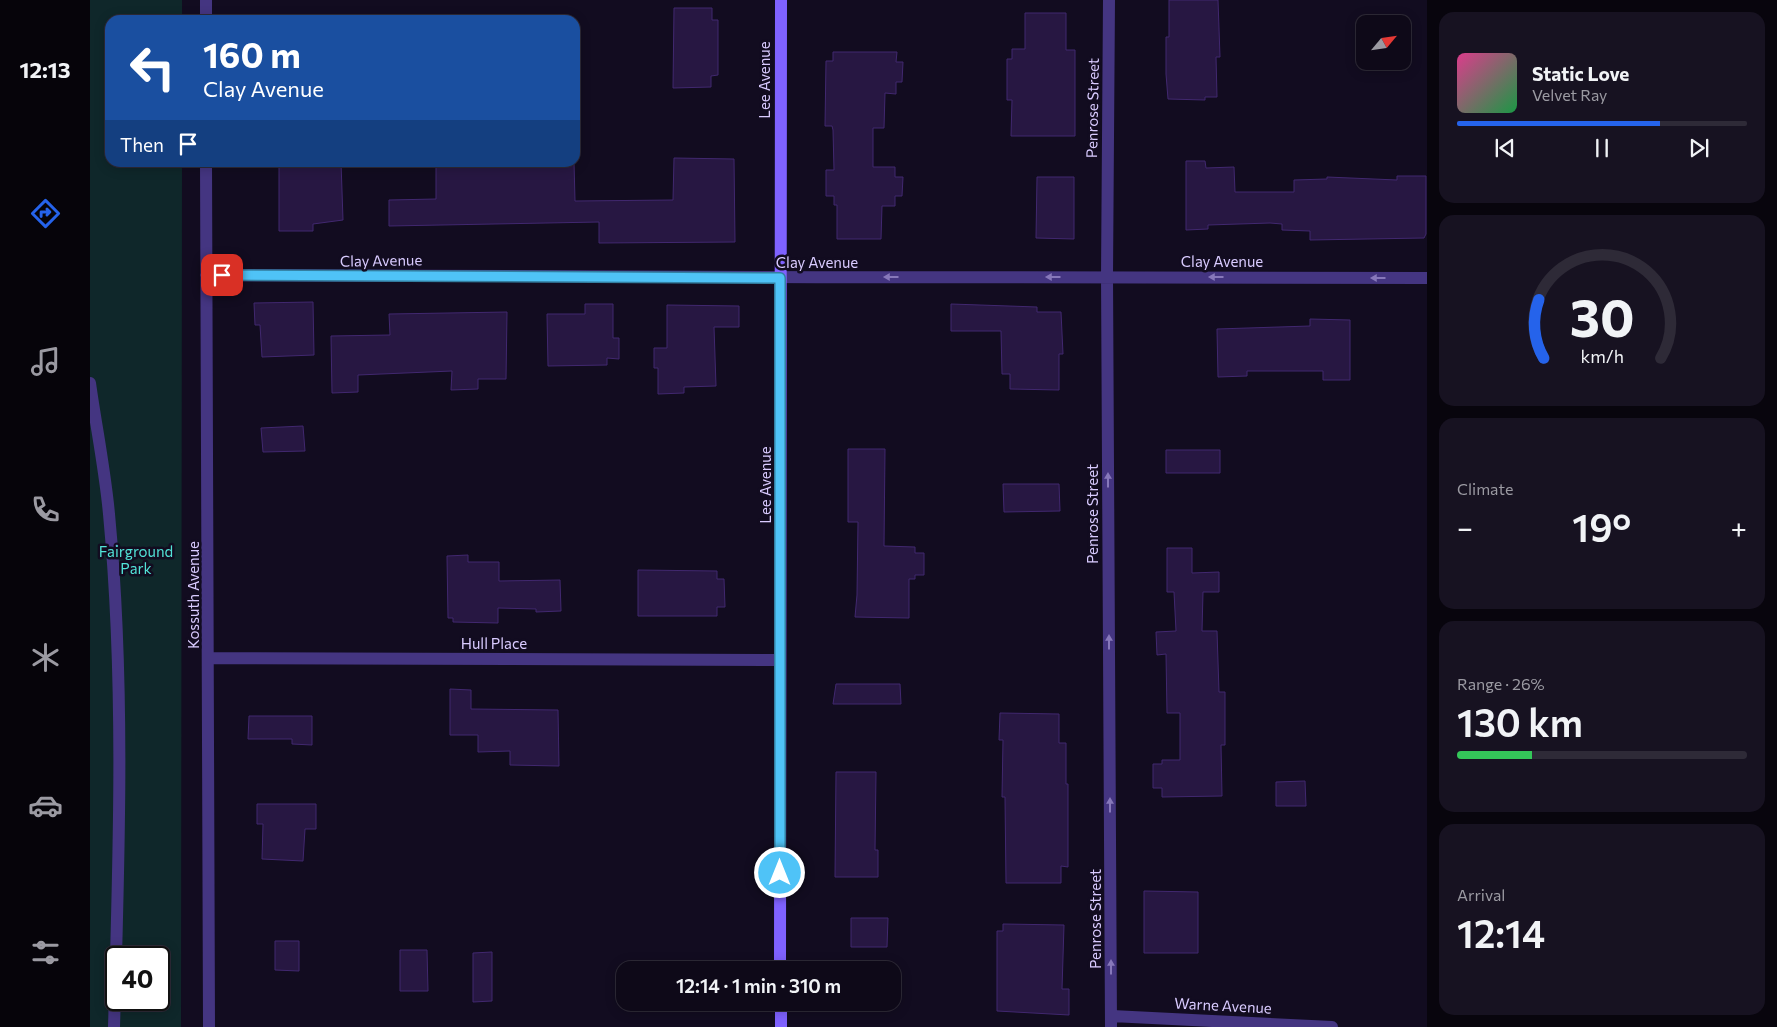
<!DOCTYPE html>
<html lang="en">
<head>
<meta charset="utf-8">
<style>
	:root { --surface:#0e0918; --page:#171221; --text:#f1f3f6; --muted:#9b9aa2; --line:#2e2a37; --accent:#2563eb }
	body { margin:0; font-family:Commissioner,sans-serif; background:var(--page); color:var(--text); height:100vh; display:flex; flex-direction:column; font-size:19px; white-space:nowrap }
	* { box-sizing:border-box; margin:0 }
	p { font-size:16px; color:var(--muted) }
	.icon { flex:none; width:28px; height:28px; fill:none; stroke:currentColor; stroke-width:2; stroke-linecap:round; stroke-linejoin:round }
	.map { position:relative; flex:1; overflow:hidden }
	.drawer { display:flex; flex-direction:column; gap:12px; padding:12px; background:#08050d; width:350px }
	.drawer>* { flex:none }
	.hud { position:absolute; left:15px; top:15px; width:475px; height:152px; border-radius:15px; box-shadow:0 2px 12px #0003,0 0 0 1px var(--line); background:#1a4fa0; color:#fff; overflow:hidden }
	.needle { width:32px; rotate:61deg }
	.controls { position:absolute; left:1266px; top:15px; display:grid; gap:10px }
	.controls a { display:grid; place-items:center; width:55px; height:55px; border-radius:10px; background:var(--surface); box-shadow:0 2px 12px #0003,0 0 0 1px var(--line); font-size:25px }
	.speed { position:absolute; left:15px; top:946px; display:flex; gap:10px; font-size:25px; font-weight:700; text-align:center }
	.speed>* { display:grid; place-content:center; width:65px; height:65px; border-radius:50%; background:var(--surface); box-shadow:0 2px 12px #0003,0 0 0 1px var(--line); line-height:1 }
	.speed .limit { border:2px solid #111; border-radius:8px; background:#fff; color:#111 }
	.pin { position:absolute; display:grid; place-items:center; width:42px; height:42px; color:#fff; margin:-21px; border-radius:10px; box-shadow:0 2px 8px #0006 }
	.me { position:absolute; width:55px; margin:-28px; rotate:0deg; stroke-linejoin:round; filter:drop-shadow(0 0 4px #0008) }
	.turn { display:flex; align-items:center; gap:18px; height:105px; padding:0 15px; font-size:22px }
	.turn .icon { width:65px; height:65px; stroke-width:2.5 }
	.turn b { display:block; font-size:35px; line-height:42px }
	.then { display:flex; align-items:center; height:48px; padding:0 15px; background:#0003; gap:10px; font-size:19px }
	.big { font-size:38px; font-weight:600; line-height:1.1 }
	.drawer .card { flex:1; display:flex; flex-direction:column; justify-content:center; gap:8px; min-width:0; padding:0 18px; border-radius:15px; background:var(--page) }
	.drawer .dial { align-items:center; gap:0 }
	.dial svg { height:130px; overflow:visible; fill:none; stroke:var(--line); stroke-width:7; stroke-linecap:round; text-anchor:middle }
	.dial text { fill:var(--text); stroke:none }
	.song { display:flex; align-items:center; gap:15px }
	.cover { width:60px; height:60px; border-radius:8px; background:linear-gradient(135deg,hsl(330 70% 55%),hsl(140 70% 35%)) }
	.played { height:5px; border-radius:2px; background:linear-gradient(90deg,var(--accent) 70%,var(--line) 70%) }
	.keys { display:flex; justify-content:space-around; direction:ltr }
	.heat { display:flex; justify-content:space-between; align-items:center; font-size:28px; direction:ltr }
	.charge { height:8px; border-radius:4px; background:linear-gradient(90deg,#34c759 26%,var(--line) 0) }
	.trip { position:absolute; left:526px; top:961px; width:285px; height:50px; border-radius:15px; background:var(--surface); box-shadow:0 2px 12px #0003,0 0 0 1px var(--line); font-weight:600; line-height:50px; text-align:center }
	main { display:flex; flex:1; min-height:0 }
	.menu { display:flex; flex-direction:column; width:90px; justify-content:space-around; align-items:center; background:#06040a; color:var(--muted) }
	.menu .icon { width:35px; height:35px }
	.menu .selected { color:var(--accent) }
	.menu b { font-size:22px; color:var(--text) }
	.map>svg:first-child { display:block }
	.green { fill:#0f272a; fill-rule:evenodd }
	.building { fill:#271742; stroke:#41286f }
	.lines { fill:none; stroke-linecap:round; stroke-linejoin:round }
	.street { stroke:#443581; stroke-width:12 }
	.secondary { stroke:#7f62ff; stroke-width:12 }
	.oneway { fill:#8778ba }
	.route-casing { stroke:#337fa1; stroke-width:12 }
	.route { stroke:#4fc3f7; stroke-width:9 }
	.labels { text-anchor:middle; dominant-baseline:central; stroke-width:5; stroke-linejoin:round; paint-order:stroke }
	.street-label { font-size:15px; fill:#d9cbff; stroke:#120c20 }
	.park-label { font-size:15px; fill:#52e3d7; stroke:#120c20 }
</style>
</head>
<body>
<main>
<nav class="menu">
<b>12:13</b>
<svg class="icon selected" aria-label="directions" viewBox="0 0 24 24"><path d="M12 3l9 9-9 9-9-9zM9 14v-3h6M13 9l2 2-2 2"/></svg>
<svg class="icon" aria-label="music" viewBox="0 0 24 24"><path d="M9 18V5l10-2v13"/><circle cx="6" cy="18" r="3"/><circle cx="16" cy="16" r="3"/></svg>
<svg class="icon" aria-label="phone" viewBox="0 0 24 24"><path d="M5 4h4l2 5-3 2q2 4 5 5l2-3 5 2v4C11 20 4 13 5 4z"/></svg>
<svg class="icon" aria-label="climate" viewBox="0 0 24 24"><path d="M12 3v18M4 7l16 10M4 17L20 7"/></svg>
<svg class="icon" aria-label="car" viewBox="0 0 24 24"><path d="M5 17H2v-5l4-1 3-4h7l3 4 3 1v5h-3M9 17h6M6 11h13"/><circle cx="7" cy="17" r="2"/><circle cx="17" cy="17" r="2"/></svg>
<svg class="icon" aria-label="filters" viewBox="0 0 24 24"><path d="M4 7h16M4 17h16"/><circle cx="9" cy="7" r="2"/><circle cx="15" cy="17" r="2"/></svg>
</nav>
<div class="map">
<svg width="1337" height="1027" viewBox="0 0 1337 1027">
	<rect width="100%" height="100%" fill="#120c20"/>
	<path class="green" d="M 0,0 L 92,0 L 92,20 L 20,20 L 20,162 L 92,163 L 91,1027 L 0,1027 ZM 26,958 L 69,958 L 69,1000 L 26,1000 Z"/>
	<path class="building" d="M 1079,0 L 1128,0 L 1130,57 L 1126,57 L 1127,97 L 1115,97 L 1115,100 L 1078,99 L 1076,74 L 1076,37 L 1079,37 Z
		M 584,8 L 622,8 L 622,20 L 628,20 L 628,75 L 621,76 L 621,87 L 583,88 Z
		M 935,13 L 976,13 L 976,50 L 985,50 L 985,136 L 921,136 L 922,100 L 917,100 L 917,59 L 922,59 L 922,49 L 935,49 Z
		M 743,52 L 807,52 L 806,62 L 813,62 L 812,82 L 806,82 L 806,94 L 795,93 L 794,128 L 783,128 L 783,167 L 805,167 L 805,177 L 813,177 L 812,196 L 805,196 L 805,206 L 792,206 L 791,239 L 747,239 L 747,205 L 744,205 L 744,196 L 736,196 L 736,170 L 744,170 L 743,130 L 742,126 L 735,126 L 736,61 L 743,61 Z
		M 584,158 L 644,159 L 645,242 L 509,243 L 509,222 L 299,226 L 299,200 L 346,199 L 346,167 L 358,167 L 359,162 L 484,162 L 485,201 L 583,200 Z
		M 1096,161 L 1115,161 L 1116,168 L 1144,167 L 1145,192 L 1204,192 L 1204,180 L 1237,179 L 1237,177 L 1307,180 L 1307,176 L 1336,176 L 1336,234 L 1334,238 L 1220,240 L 1220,231 L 1192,230 L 1192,224 L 1180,223 L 1118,225 L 1118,229 L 1096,230 Z
		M 189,162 L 251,162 L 253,220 L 223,224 L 223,231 L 189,231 Z
		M 947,177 L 984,177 L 984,239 L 946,238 Z
		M 223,302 L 224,355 L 172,357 L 170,325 L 165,325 L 164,303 Z
		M 495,304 L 523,304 L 523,338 L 529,338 L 529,359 L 517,358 L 517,365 L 458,366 L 457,314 L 495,314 Z
		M 861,304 L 947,307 L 947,312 L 971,312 L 973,354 L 969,354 L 969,390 L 920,389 L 920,374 L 912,374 L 911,331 L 861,331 Z
		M 577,305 L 649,306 L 649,327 L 624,327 L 626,386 L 594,387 L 594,393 L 568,394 L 568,368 L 564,368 L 564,348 L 577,348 Z
		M 417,312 L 416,379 L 388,379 L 388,389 L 361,390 L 362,371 L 268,375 L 268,392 L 242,393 L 241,336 L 300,335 L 299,314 Z
		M 1220,319 L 1260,320 L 1260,380 L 1233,380 L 1233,371 L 1157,371 L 1157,376 L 1128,377 L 1127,329 L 1220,326 Z
		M 213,426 L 215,451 L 173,452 L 171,428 Z
		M 758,449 L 795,449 L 794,546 L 825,547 L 825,553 L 834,553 L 834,575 L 825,575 L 825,579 L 819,579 L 819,618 L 765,617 L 767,595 L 768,522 L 758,522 Z
		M 1076,450 L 1130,450 L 1130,473 L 1076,473 Z
		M 913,484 L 969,484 L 970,511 L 914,512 Z
		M 1077,548 L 1102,548 L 1102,573 L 1129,572 L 1129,592 L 1113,592 L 1112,631 L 1127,631 L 1129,692 L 1135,692 L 1135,745 L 1131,745 L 1132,796 L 1072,797 L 1072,788 L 1063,788 L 1063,764 L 1072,764 L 1072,760 L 1090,760 L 1090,713 L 1077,713 L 1076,654 L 1067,655 L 1066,632 L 1086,631 L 1084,592 L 1077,592 Z
		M 378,555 L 378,562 L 409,562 L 409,581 L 470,580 L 471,611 L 446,612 L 446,609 L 408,608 L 408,623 L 363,622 L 363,618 L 358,618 L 357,556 Z
		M 548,570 L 627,571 L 627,579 L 634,579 L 635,607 L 627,607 L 627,616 L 548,616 Z
		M 746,684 L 810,684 L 811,704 L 743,704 Z
		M 360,689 L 381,690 L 381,709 L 468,710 L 469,766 L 420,765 L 420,751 L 388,752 L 388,735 L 360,735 Z
		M 910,713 L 969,714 L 969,743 L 976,743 L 976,784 L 978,784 L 978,867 L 971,866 L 971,883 L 916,883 L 915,797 L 912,797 L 913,740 L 909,740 Z
		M 159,716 L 222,716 L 222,745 L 202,744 L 202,739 L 158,739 Z
		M 746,772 L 786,772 L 785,850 L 788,850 L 788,877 L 745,877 Z
		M 1215,781 L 1216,806 L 1186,806 L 1186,782 Z
		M 167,804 L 226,804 L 226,829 L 215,829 L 213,861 L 172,859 L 173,824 L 167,824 Z
		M 1054,891 L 1108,892 L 1108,953 L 1054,953 Z
		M 761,918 L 798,918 L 797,947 L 761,947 Z
		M 913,924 L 974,925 L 972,989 L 979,989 L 979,1015 L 907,1011 L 907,931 L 913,931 Z
		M 185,941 L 209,941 L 209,971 L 185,970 Z
		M 310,950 L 337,950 L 338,991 L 310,991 Z
		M 402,952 L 402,1001 L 383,1002 L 383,953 Z"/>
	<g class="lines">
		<path class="street" d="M 116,0 L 116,20
			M 1019,0 L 1017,276 L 1021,1027
			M 116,162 L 119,1027
			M 116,275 C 523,279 930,276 1337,278
			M 0,383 C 6,426 15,470 19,514 C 35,684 29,856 24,1027
			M 119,658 L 689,660
			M 1022,1016 L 1242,1027"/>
		<path class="secondary" d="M 690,970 L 691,0
			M 691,1002 L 691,1027"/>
	</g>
	<defs><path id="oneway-solid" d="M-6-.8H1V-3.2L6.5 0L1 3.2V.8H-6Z" transform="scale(1.25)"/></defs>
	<g class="oneway">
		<use href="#oneway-solid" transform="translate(801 277) rotate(180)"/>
		<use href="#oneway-solid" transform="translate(963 277) rotate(180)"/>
		<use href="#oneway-solid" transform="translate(1126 277) rotate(-180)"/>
		<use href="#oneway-solid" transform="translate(1288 278) rotate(-180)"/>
		<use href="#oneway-solid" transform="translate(1018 480) rotate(-90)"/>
		<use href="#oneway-solid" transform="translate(1019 642) rotate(-90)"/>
		<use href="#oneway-solid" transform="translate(1020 805) rotate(-90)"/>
		<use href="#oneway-solid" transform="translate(1021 967) rotate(-90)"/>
	</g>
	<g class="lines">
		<g class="route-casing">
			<path id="route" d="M 132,275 L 690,278 L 690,873"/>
		</g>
		<use href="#route" class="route"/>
	</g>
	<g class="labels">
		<g class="street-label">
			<text transform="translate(674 80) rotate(-90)">Lee Avenue</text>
			<text transform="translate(1002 108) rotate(-89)">Penrose Street</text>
			<text transform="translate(291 260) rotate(-1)">Clay Avenue</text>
			<text x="1132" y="261">Clay Avenue</text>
			<text x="727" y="262">Clay Avenue</text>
			<text transform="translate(675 485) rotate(-90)">Lee Avenue</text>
			<text transform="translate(1002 514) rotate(-90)">Penrose Street</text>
			<text transform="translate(103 595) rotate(-90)">Kossuth Avenue</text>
			<text x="404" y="643">Hull Place</text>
			<text transform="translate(1005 919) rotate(-90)">Penrose Street</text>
			<text transform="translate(1133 1005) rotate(3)">Warne Avenue</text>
		</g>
		<g class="park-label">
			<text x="46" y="551">Fairground<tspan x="46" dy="17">Park</tspan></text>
		</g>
	</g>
</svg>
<div class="controls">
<a><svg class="needle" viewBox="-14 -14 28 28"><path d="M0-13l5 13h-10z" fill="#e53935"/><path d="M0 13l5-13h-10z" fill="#9b9aa2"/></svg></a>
</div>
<div class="speed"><div class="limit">40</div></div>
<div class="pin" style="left:132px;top:275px;background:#d93025"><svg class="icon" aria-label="arrive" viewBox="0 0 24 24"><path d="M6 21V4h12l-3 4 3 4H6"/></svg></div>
<svg class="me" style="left:690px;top:873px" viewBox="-20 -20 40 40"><circle r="17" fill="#4fc3f7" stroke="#fff" stroke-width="3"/><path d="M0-11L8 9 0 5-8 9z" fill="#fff"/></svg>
<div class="trip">12:14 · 1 min · 310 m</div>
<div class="hud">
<div class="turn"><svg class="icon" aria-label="left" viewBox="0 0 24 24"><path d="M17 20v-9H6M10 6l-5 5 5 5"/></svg><div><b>160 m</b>Clay Avenue</div></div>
<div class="then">Then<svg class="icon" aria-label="arrive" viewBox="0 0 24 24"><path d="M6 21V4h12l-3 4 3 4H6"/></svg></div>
</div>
</div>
<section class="drawer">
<div class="card">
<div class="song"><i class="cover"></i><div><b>Static Love</b><p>Velvet Ray</p></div></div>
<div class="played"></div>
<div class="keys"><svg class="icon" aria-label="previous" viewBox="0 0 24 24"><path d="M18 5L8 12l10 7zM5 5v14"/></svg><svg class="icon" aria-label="pause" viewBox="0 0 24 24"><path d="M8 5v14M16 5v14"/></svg><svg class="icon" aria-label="next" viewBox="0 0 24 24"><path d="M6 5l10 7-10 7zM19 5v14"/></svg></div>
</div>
<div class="card dial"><svg viewBox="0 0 100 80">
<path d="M14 69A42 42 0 1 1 86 69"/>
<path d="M14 69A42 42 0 0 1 11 33" stroke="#2563eb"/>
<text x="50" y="56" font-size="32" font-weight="700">30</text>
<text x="50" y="72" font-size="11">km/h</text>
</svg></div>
<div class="card"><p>Climate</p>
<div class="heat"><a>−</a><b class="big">19°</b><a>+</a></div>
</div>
<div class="card"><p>Range · 26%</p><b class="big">130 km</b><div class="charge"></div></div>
<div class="card"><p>Arrival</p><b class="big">12:14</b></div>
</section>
</main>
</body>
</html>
